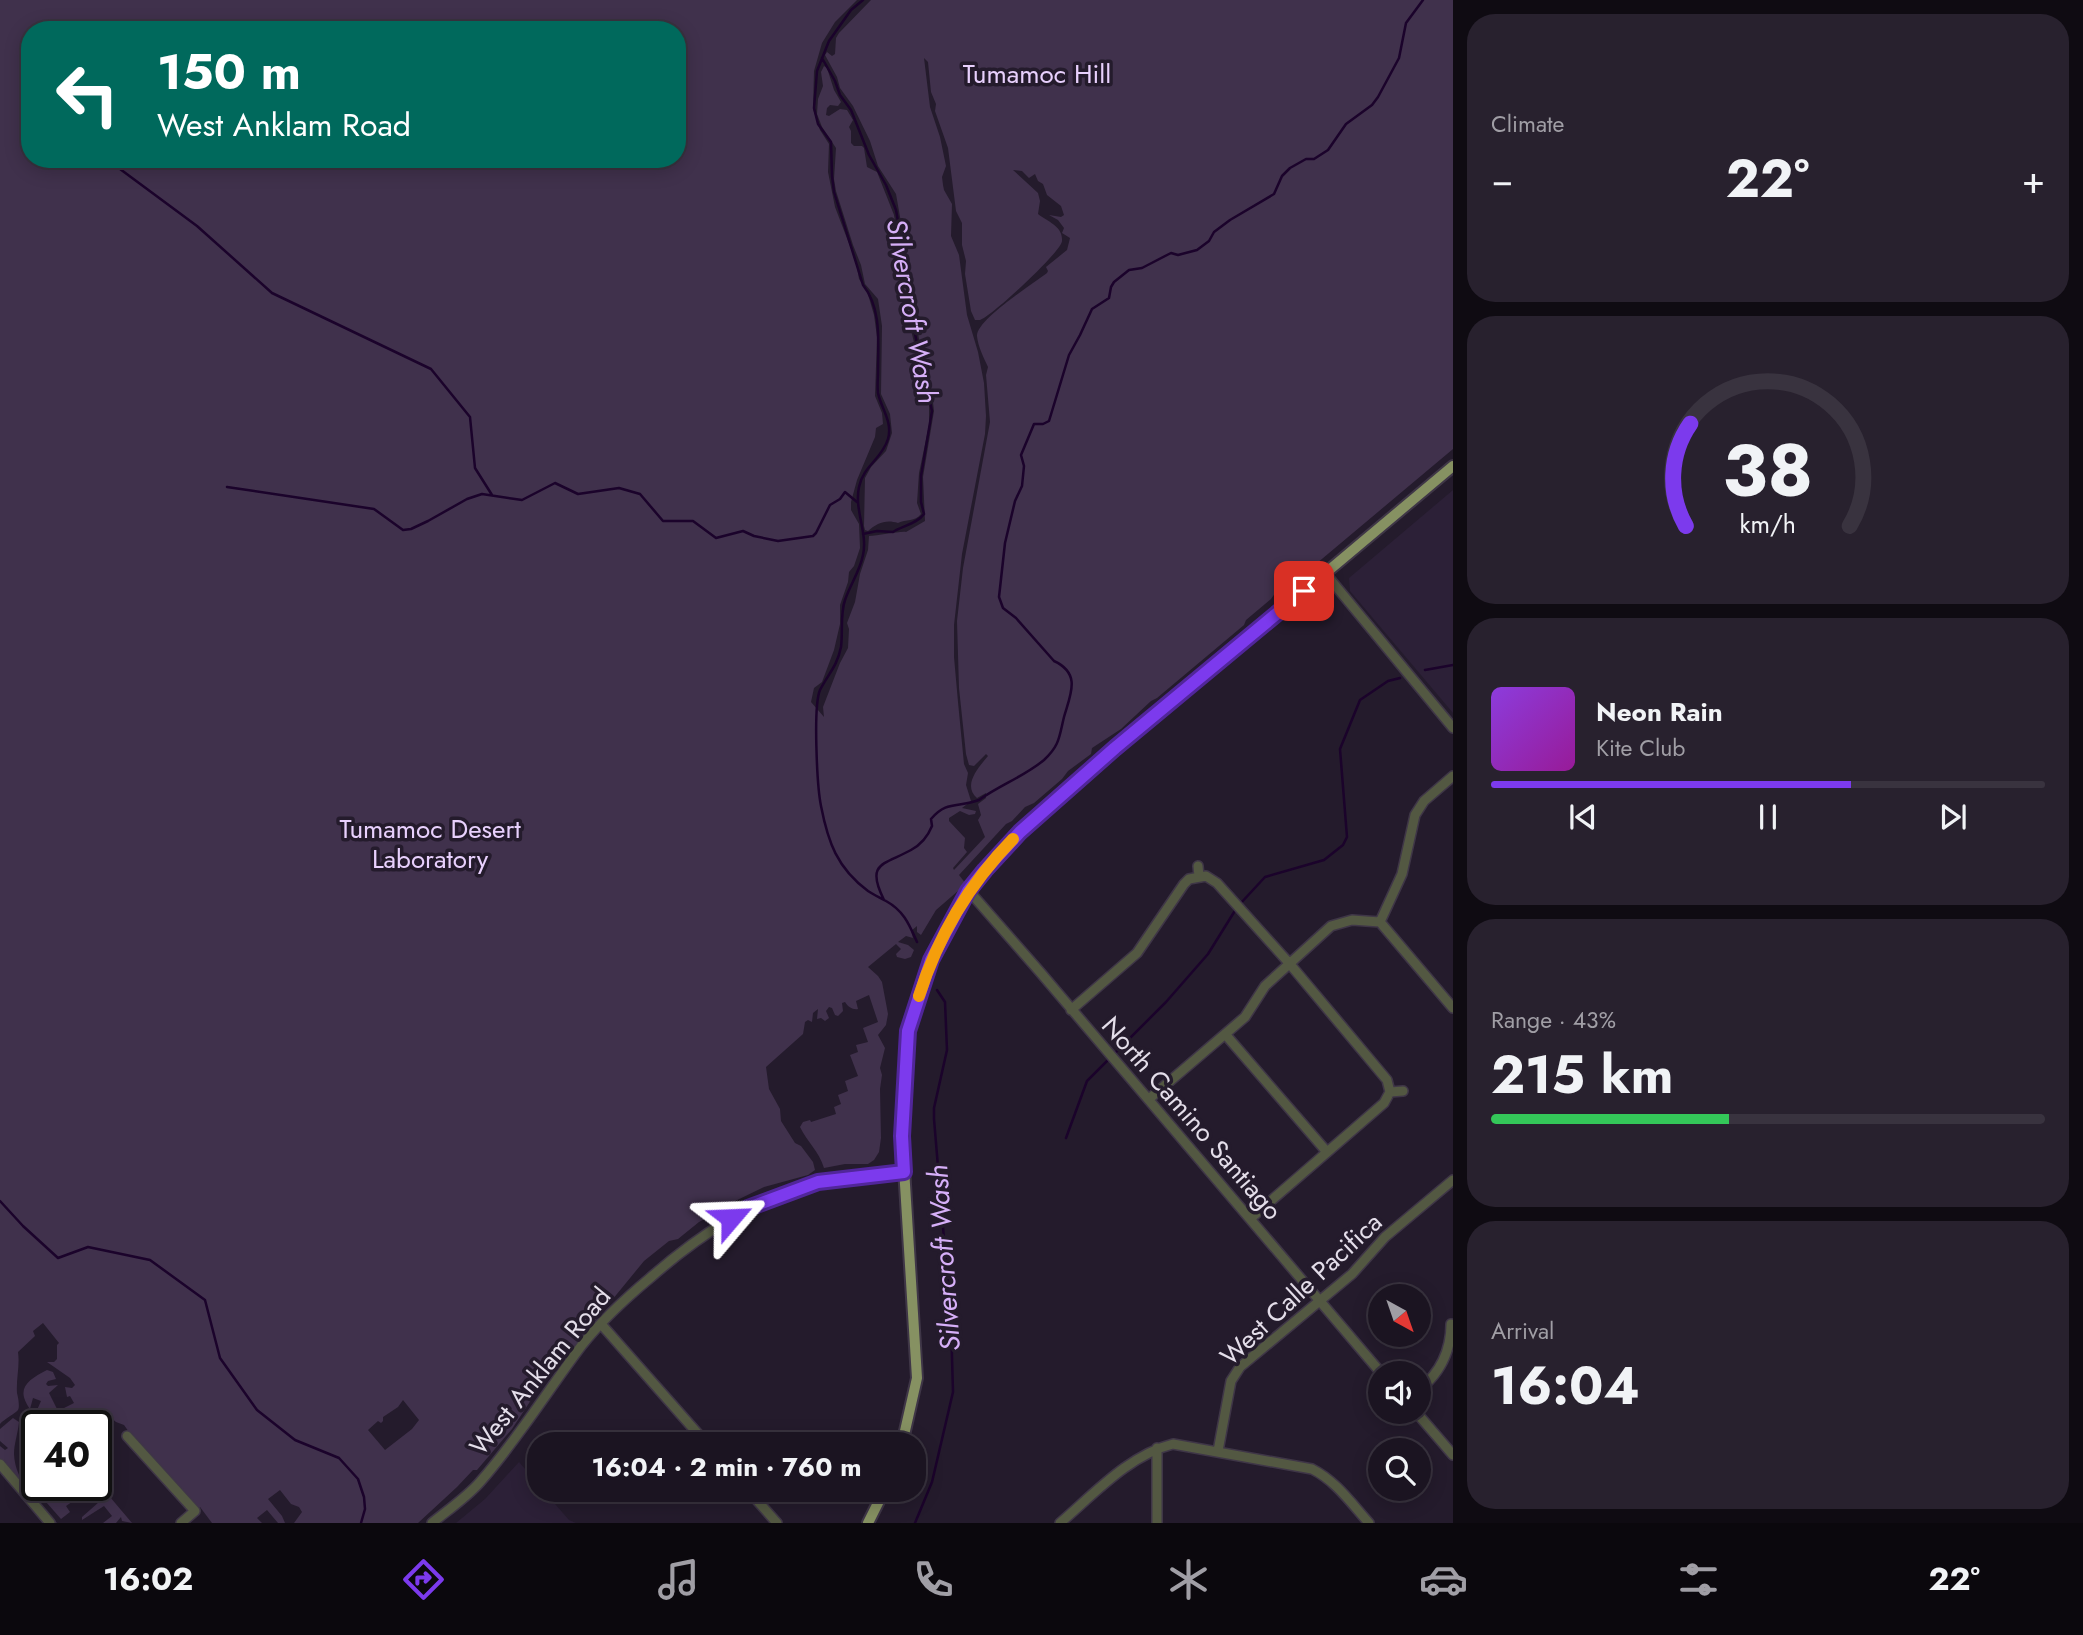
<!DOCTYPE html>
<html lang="en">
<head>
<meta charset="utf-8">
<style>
	:root { --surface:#1b1421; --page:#28212e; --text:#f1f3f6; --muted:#a09ea5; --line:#39333f; --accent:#7c3aed }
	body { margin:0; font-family:Jost,sans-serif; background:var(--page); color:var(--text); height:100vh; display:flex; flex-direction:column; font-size:26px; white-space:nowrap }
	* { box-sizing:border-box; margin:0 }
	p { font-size:23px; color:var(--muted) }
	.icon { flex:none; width:38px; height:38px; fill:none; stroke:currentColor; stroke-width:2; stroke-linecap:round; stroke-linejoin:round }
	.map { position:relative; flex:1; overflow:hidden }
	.drawer { display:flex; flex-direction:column; gap:14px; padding:14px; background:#0f0b12; width:630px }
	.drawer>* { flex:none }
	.guide { position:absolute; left:21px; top:21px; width:665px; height:147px; border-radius:28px; box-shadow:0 4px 18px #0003,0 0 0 2px var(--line); background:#00695c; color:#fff; overflow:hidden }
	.needle { width:46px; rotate:140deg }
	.controls { position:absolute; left:1368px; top:1284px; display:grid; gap:14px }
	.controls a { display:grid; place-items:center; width:63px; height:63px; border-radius:50%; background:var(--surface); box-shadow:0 4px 18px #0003,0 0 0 2px var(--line); font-size:35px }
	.speed { position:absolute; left:21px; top:1410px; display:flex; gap:14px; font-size:35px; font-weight:700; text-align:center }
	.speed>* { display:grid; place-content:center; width:91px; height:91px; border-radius:50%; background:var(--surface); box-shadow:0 4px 18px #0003,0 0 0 2px var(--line); line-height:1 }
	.speed .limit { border:4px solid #111; border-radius:10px; background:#fff; color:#111 }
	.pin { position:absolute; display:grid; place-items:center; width:60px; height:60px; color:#fff; margin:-30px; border-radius:14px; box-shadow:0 4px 10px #0006 }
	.me { position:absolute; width:77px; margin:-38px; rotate:64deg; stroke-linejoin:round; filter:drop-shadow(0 0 5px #0008) }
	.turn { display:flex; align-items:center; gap:24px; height:147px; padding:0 21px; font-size:32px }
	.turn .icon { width:91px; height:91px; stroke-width:2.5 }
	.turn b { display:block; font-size:49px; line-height:60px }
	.big { font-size:52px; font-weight:700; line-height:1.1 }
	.drawer .card { flex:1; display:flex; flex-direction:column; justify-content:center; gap:10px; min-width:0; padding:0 24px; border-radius:28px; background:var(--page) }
	.drawer .dial { align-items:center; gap:0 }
	.dial svg { height:182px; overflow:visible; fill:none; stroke:var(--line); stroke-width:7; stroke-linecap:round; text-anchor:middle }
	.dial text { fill:var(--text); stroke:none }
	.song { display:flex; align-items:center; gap:21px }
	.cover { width:84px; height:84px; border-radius:10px; background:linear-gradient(135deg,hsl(270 70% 55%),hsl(300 70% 35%)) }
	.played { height:7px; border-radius:4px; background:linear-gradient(90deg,var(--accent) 65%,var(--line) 65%) }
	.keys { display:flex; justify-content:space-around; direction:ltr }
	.heat { display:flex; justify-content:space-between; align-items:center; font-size:38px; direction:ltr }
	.charge { height:10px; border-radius:5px; background:linear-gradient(90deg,#34c759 43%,var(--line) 0) }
	.trip { position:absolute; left:527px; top:1432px; width:399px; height:70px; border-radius:28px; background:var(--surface); box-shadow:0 4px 18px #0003,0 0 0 2px var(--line); font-weight:700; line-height:70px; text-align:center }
	.tab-bar { display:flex; height:112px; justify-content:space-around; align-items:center; background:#0b080d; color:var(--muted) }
	.tab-bar .icon { width:49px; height:49px }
	.tab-bar .selected { color:var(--accent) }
	.tab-bar b { font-size:32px; color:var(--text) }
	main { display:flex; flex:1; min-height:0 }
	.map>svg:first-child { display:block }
	.built { fill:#2c2037 }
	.green { fill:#40314c; fill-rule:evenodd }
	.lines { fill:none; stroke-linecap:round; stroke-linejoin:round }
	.stream { stroke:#1b032b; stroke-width:2.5 }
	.minor-casing { stroke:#3f3647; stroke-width:12 }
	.major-casing { stroke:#3f3647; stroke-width:14 }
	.minor { stroke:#535842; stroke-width:9 }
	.major { stroke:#869162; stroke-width:10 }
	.route-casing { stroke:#51269a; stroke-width:18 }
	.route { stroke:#7c3aed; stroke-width:12 }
	.slow { stroke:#f59e0b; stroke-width:12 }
	.labels { text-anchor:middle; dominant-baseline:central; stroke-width:7; stroke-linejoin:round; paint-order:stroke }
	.park-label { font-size:26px; fill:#e8d0fd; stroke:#241b2c }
	.street-label { font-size:26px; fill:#e4deea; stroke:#241b2c }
	.water-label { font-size:28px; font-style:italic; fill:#d6aff8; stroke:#241b2c }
</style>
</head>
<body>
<main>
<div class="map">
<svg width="1453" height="1523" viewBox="0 0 1453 1523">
	<rect width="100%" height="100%" fill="#241b2c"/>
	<path class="built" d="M 1453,490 L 1453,713 L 1350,591 L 1349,578 Z
		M 519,1462 L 539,1485 L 539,1489 L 542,1489 L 569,1520 L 576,1523 L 456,1523 L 485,1499 Z"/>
	<path class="green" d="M 0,0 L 857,0 L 835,22 L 822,43 L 814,71 L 813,109 L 820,130 L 829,144 L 828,172 L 835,207 L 856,262 L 859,279 L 867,291 L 874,315 L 877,337 L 875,396 L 882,413 L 883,424 L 876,428 L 875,437 L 857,480 L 851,502 L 851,510 L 859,524 L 860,548 L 854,566 L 849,572 L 848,582 L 840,605 L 840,624 L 834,650 L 822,682 L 814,688 L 811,702 L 824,717 L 823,707 L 840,663 L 848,648 L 849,629 L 847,623 L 855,602 L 860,574 L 868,550 L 869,536 C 878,536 900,531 906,532 L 925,521 L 923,477 L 934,411 L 932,394 L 925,368 L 923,351 L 920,345 L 918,333 L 915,327 L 912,285 L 896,194 L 878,166 L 870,141 L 853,106 L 840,88 L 837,77 L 825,55 L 827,52 L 832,56 L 835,54 L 836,38 L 839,33 L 871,0 L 1453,0 L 1453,449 L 1310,569 L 1278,589 L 1271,599 L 1246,620 L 1244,625 L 1157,698 L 1151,701 L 1121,729 L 1092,748 L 1091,754 L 1068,771 L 1062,779 L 1034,803 L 1025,807 L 1012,821 L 1006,824 L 959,875 L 966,884 L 936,910 L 921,935 L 917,932 L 917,926 L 911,931 L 913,938 L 906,936 L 898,942 L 908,945 L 914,950 L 911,957 L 905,959 L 897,957 L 896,954 L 901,949 L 896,944 L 868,967 L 878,976 L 882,982 L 888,1014 L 886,1025 L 878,1035 L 885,1048 L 880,1068 L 882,1075 L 880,1089 L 881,1138 L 879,1152 L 874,1160 L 868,1164 L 845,1164 L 824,1168 C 819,1151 807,1142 800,1127 L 803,1122 L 810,1120 L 811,1122 L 836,1114 L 834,1107 L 841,1104 L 838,1095 L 848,1091 L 845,1081 L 858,1076 L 850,1055 L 858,1052 L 856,1045 L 868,1042 L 863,1028 L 878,1022 L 869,995 L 856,1001 L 858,1009 C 853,1010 848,1007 845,1002 L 842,1003 L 843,1011 L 838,1016 L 835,1015 L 832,1008 L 829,1007 L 826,1011 L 829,1018 L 825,1021 L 821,1018 L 817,1019 L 818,1009 L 813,1013 L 812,1022 L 808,1020 L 805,1022 L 803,1034 L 766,1067 L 769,1089 L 780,1109 L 781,1121 L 795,1143 L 801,1146 L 813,1162 L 815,1170 L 808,1175 L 764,1187 L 727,1205 L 718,1212 L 699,1222 L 678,1239 L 669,1241 L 644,1261 L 535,1394 L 512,1429 L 477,1470 L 473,1470 L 457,1487 L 418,1523 L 294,1523 L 302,1512 L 299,1507 L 291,1504 L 280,1490 L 268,1499 L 282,1516 L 285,1523 L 278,1523 L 267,1510 L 257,1518 L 262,1523 L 212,1523 L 200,1507 L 195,1510 L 166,1471 L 136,1442 L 124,1425 L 116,1422 L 103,1411 L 101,1414 L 107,1419 L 108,1434 L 103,1440 L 101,1451 L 96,1454 L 96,1426 L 57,1426 L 55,1421 L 57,1419 L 52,1413 L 46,1416 L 47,1411 L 44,1413 L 47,1426 L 41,1426 L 33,1408 L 37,1410 L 41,1401 L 33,1398 L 30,1409 C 15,1388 28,1380 47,1370 L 53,1372 L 56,1379 L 48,1381 L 46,1384 L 48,1386 L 58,1385 L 49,1393 L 57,1409 L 60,1410 L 74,1403 L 70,1396 L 67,1397 L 65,1387 L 72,1388 L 75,1385 L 70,1378 L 47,1362 L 54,1362 L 57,1359 L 57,1345 L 59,1343 L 43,1323 L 33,1331 L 35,1336 L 18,1352 C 20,1366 16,1379 17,1393 C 18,1397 20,1406 18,1410 C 16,1413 4,1419 0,1424 ZM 30,30 L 677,30 L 677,159 L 30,159 ZM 924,58 L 928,62 L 931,92 L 936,104 L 935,111 L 948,148 L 956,211 L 962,223 L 962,245 L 966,261 L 965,274 L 971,311 L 975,320 C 977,320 979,320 980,320 C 992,316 1062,251 1062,241 C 1063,226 1048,222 1038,214 L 1040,201 L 1038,193 L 1013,170 L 1022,171 L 1029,178 L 1035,174 L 1038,181 L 1043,184 L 1047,195 L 1061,206 L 1064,215 L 1061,217 L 1049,215 L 1058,220 L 1064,228 L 1062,233 L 1070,238 L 1067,250 L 1046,267 L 1048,271 L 1047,273 C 1034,283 976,320 977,336 C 978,347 984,358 988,367 L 986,375 L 990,422 L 963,568 L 957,621 L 959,688 L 966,754 L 969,765 L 974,766 L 986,754 L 988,756 C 979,767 962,785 977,798 L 986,793 L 986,798 L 978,804 L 981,815 L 978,820 L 985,837 L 954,870 L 953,868 L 967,852 L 964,848 L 965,838 L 949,821 L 949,818 L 960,811 L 969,815 L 975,814 L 976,811 L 962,808 L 971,801 L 966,785 L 968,773 L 964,764 L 958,702 L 954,657 L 954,625 L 962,554 L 985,434 L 986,416 L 984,383 L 978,352 L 967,315 L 959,255 L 951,236 L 952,204 L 944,190 L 943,185 L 942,177 L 946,166 L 940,137 L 930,107 ZM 403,1400 L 419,1420 L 412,1429 L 385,1450 L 368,1430 L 378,1421 L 381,1423 L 383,1421 L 383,1417 L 398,1407 Z
		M 824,66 L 827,68 L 834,90 L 841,102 L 838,106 L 830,105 L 827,108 L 826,115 L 829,116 L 840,109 L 847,110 L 853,120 L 849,127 L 851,131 L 851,143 L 854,146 L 862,146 L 864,148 L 867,167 L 877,172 L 894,215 L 901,261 L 909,289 L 911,330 L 929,405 L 929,425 L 919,473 L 917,503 L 921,514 C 915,522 906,519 898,523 C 886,519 877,523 868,531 L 865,530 L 864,526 L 865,478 L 871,467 L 886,451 L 892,433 L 890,414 L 881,394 L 882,326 L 878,299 L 865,284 L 861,265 L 853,245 L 836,191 L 834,179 L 836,148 L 822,127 L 817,114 L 818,99 L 823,86 L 821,72 Z
		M 13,1418 L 19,1422 C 18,1433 14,1444 14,1454 C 15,1483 40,1503 57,1523 L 52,1523 L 0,1461 L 0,1446 L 5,1450 L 8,1448 L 0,1441 L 0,1429 Z
		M 34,1424 L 39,1426 L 37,1426 L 37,1464 L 23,1464 L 20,1462 C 19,1447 20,1433 34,1424 Z
		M 96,1476 L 110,1497 L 132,1523 L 122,1521 L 121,1517 L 116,1523 L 103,1523 L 112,1516 L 104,1506 L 82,1520 L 82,1517 L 99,1502 L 92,1493 L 88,1491 L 66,1506 L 70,1512 L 61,1519 L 39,1494 L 40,1490 L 49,1488 L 50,1490 L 61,1488 L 61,1486 L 96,1486 Z"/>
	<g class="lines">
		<path class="stream" d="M 863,0 L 851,10 L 829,41 L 817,71 L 814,108 L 818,124 L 831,142 L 832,176 L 834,192 L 863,285 C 882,309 878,342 878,372 C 878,378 877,386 878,393 C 881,408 893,422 888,439 C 882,459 863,466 859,487 C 854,510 868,533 863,555 C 860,571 850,585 845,600 C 840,614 843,632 841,647 C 837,667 828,674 820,690 C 813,706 817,786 821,806 C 828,842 837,868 868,891 C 874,895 881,898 886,901 C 904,911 909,924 917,942
			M 822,58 L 835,81 L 840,95 L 851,110 L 869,155 L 886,185 L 896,210 L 910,289 L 915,334 L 932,411 L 921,476 L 921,502 L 924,514 C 917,524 902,526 893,532 L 877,531 L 863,534
			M 120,169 L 197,226 L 272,293 L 431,369 L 470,417 L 475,468 L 492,495
			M 227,487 L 374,509 L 403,530 L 411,529 L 428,521 L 467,499 L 482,494 L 522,500 L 555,483 L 578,494 L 619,488 L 640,494 L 663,521 L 693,521 L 716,538 L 743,531 L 754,536 L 778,541 L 813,536 L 816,533 L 830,505 L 840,499 L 845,492 L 857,502
			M 1425,670 L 1453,665
			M 884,900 C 865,862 884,865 911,850 C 922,844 928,836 932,826 L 931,819 C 947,800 958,808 979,800 C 1000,785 1025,776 1044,760 C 1060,745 1059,737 1064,717 C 1070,695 1082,674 1054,661 L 1016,618 L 1003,608 L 999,597 L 1005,543 L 1015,501 L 1022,486 L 1024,466 L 1021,455 L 1034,424 L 1043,424 L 1049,421 L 1069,355 L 1080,335 L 1092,309 L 1109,298 L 1111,287 L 1114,282 L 1129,270 L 1142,268 L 1171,253 L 1178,255 L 1197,250 L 1209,241 L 1214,232 L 1230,220 L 1274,194 L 1282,176 L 1290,168 L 1306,159 L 1314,159 L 1328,150 L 1346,124 L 1372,105 L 1378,97 L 1399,58 L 1406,23 L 1423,0
			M 1240,904 L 1265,877 L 1324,860 L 1343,845 L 1347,837 L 1340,749 L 1360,700 L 1388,681 L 1400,678
			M 1066,1138 L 1087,1081 L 1166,1002 L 1208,954 L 1236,909
			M 0,1201 L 23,1226 L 58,1258 L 88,1247 L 150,1260 L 205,1300 L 220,1358 L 257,1410 L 295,1440 L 339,1458 L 358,1479 L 364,1497 L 365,1509 L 361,1523
			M 915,1523 L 932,1482 L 953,1392 L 951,1323 L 934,1119 L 934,1108 L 947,1050 L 945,1002 L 937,990"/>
		<g class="minor-casing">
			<path id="minor" d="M 1325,573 L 1453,728
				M 1198,866 L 1199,876
				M 969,891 L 1040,972 L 1382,1374
				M 1380,922 L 1453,1008
				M 1071,1010 L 1137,953 L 1184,884 L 1189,879 L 1206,876 L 1217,883 L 1289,963 L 1387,1080 L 1390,1092
				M 1225,1034 L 1327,1152
				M 1390,1092 L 1403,1091
				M 1149,1099 L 1245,1017 L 1265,986 L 1331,926 L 1352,920 L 1380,922 L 1402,874 L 1415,815 L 1424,801 L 1453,776
				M 1251,1218 L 1384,1103 L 1390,1092
				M 601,1324 L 707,1444
				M 1419,1390 C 1440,1373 1451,1351 1451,1324
				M 1416,1412 L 1453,1455
				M 127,1436 L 195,1511 L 181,1523
				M 1157,1448 L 1157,1523
				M 1218,1451 L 1231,1381 L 1240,1367 L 1352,1274 L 1385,1237 L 1453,1180
				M 0,1464 L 50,1523
				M 747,1489 L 777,1523
				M 432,1523 C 448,1510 467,1497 480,1482 C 518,1439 548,1390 582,1345 C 602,1320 626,1298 650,1278 C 700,1234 754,1199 819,1182 C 845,1175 877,1175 904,1172
				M 1060,1523 C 1094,1494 1129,1455 1173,1444 L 1312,1469 C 1336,1481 1351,1503 1369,1523"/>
		</g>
		<g class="major-casing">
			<path id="major" d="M 902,1444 L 917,1378 L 902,1136 L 908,1031 L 931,960 L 955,914 L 985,870 L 1020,832 L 1116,749 L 1453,466
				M 868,1523 L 885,1489"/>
		</g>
		<use href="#minor" class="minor"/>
		<use href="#major" class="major"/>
	</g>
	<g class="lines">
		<g class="route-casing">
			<path id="route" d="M 731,1218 L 748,1208 L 818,1182 L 904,1172 L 902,1136 L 908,1031 L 931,960 L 968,891 L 985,870 L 1020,832 L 1115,748 L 1304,591"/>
		</g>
		<use href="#route" class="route"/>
		<path class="slow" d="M 919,996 C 938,936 969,884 1013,839"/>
	</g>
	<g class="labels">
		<g class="park-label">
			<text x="1037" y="74">Tumamoc Hill</text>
			<text x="430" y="829">Tumamoc Desert<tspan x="430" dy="30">Laboratory</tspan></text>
		</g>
		<g class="street-label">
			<text transform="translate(1192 1118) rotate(49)">North Camino Santiago</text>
			<text transform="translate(1301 1289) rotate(-43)">West Calle Pacifica</text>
			<text transform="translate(540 1371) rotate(-51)">West Anklam Road</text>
		</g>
		<g class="water-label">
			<text transform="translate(912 311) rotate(80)">Silvercroft Wash</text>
			<text transform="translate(944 1258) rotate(-94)">Silvercroft Wash</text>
		</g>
	</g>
</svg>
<div class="controls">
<a><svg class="needle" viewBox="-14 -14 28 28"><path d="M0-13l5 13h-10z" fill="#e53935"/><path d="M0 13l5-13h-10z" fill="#a09ea5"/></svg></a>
<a><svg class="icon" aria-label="sound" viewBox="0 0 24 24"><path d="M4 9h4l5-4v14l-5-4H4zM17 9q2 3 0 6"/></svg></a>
<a><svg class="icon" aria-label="search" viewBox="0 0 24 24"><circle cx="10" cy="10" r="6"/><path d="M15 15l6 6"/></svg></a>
</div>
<div class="speed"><div class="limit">40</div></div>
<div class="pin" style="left:1304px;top:591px;background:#d93025"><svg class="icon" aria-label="arrive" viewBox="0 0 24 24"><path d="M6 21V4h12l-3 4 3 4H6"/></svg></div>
<svg class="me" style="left:731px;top:1218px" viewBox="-20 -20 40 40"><path d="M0-17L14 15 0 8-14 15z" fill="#7c3aed" stroke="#fff" stroke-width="4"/></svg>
<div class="trip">16:04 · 2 min · 760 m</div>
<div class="guide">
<div class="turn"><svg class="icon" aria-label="left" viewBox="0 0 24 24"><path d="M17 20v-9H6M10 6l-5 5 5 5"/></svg><div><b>150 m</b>West Anklam Road</div></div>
</div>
</div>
<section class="drawer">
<div class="card"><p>Climate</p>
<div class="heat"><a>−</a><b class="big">22°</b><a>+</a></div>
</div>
<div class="card dial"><svg viewBox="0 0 100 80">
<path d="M14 69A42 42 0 1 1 86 69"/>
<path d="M14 69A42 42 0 0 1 16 24" stroke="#7c3aed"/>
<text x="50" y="56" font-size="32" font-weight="700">38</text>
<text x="50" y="72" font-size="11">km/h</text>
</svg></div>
<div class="card">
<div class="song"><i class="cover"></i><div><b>Neon Rain</b><p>Kite Club</p></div></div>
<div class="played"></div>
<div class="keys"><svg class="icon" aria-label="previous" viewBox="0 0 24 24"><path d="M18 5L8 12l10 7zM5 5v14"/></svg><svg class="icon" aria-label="pause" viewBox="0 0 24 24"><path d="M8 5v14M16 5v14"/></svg><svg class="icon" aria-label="next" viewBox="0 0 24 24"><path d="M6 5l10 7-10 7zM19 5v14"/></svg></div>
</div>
<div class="card"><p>Range · 43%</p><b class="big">215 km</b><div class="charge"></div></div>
<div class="card"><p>Arrival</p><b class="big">16:04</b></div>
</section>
</main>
<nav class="tab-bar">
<b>16:02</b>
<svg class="icon selected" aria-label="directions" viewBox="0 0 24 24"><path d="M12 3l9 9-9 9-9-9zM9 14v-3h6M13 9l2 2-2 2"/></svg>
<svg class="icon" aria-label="music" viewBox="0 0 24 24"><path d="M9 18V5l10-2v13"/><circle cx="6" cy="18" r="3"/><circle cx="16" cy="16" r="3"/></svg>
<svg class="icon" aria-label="phone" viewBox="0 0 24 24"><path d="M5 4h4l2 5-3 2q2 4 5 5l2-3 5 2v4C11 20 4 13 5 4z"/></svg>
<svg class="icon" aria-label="climate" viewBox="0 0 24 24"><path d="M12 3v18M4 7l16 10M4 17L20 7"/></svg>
<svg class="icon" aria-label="car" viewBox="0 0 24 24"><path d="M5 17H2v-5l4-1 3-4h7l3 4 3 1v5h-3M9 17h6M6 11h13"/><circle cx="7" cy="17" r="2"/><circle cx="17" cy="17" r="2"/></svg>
<svg class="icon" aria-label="filters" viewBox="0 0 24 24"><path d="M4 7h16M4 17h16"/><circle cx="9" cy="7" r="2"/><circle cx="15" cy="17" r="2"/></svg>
<b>22°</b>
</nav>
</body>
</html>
